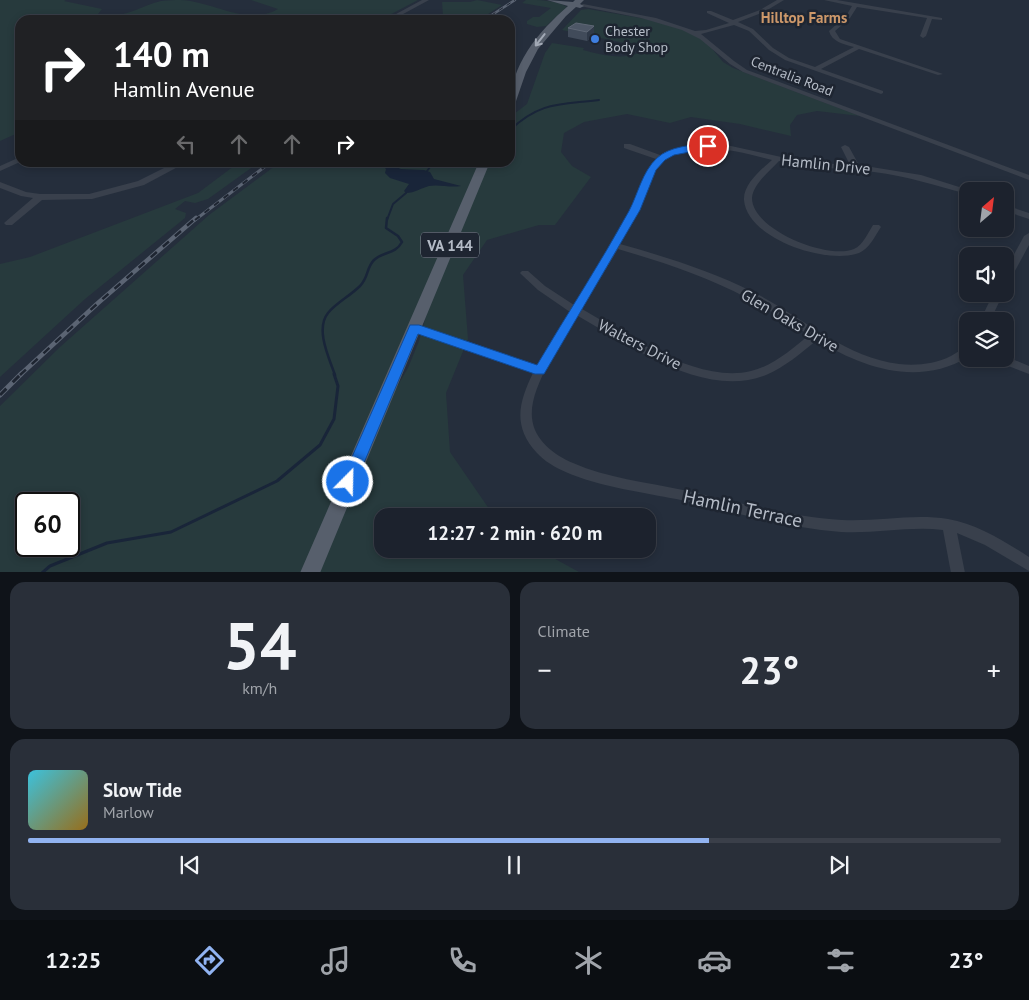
<!DOCTYPE html>
<html lang="en">
<head>
<meta charset="utf-8">
<style>
	:root { --surface:#1c222d; --page:#292f39; --text:#f1f3f6; --muted:#a0a4aa; --line:#3a3f49; --accent:#91b3f1 }
	body { margin:0; font-family:"PT Sans",sans-serif; background:var(--page); color:var(--text); height:100vh; display:flex; flex-direction:column; font-size:19px; white-space:nowrap }
	* { box-sizing:border-box; margin:0 }
	p { font-size:16px; color:var(--muted) }
	.icon { flex:none; width:28px; height:28px; fill:none; stroke:currentColor; stroke-width:2; stroke-linecap:round; stroke-linejoin:round }
	.map { position:relative; height:572px; overflow:hidden }
	.sheet { display:flex; flex-direction:column; gap:10px; padding:10px; background:#0f1319; flex:1 }
	.sheet>* { flex:none }
	.banner { position:absolute; left:15px; top:15px; width:500px; height:152px; border-radius:15px; box-shadow:0 2px 8px #0003,0 0 0 1px var(--line); background:#202124; color:#fff; overflow:hidden }
	.needle { width:32px; rotate:28deg }
	.controls { position:absolute; left:959px; top:182px; display:grid; gap:10px }
	.controls a { display:grid; place-items:center; width:55px; height:55px; border-radius:10px; background:var(--surface); box-shadow:0 2px 8px #0003,0 0 0 1px var(--line); font-size:25px }
	.speed { position:absolute; left:15px; top:492px; display:flex; gap:10px; font-size:25px; font-weight:700; text-align:center }
	.speed>* { display:grid; place-content:center; width:65px; height:65px; border-radius:50%; background:var(--surface); box-shadow:0 2px 8px #0003,0 0 0 1px var(--line); line-height:1 }
	.speed .limit { border:2px solid #111; border-radius:8px; background:#fff; color:#111 }
	.pin { position:absolute; display:grid; place-items:center; width:42px; height:42px; color:#fff; margin:-21px; border:2px solid #fff; border-radius:50%; box-shadow:0 1px 5px #0007 }
	.me { position:absolute; width:55px; margin:-28px; rotate:23deg; stroke-linejoin:round; filter:drop-shadow(0 0 4px #0008) }
	.turn { display:flex; align-items:center; gap:18px; height:105px; padding:0 15px; font-size:22px }
	.turn .icon { width:65px; height:65px; stroke-width:2.5 }
	.turn b { display:block; font-size:35px; line-height:42px }
	.lanes { display:flex; align-items:center; height:48px; padding:0 15px; background:#0003; justify-content:center; gap:25px; direction:ltr }
	.lanes .off { opacity:.35 }
	.big { font-size:38px; font-weight:700; line-height:1.1 }
	.sheet .widget { flex:1; display:flex; flex-direction:column; justify-content:center; gap:8px; min-width:0; padding:0 18px; border-radius:15px; background:var(--page) }
	.sheet .dial { align-items:center; gap:0 }
	.dial b { font-size:65px; line-height:1 }
	.song { display:flex; align-items:center; gap:15px }
	.cover { width:60px; height:60px; border-radius:8px; background:linear-gradient(135deg,hsl(190 70% 55%),hsl(40 70% 35%)) }
	.played { height:5px; border-radius:2px; background:linear-gradient(90deg,var(--accent) 70%,var(--line) 70%) }
	.keys { display:flex; justify-content:space-around; direction:ltr }
	.heat { display:flex; justify-content:space-between; align-items:center; font-size:28px; direction:ltr }
	.sheet .tiles { flex:1; display:grid; gap:10px; grid-template-columns:1fr 1fr }
	.widget:last-child { grid-column:span 2 }
	.trip { position:absolute; left:374px; top:508px; width:282px; height:50px; border-radius:15px; background:var(--surface); box-shadow:0 2px 8px #0003,0 0 0 1px var(--line); font-weight:700; line-height:50px; text-align:center }
	.dock { display:flex; height:80px; justify-content:space-around; align-items:center; background:#0b0e12; color:var(--muted) }
	.dock .icon { width:35px; height:35px }
	.dock .selected { color:var(--accent) }
	.dock b { font-size:22px; color:var(--text) }
	.map>svg:first-child { display:block }
	.green { fill:#273a3d; fill-rule:evenodd }
	.water { fill:#192539 }
	.lines { fill:none; stroke-linecap:round; stroke-linejoin:round }
	.stream-far2 { stroke:#192539; stroke-width:2 }
	.stream-far1 { stroke:#192539; stroke-width:2.5 }
	.stream { stroke:#192539; stroke-width:3 }
	.minor { fill:#39404c; fill-rule:evenodd }
	.major { fill:#575f6c; fill-rule:evenodd }
	.rail-far3-casing { stroke:#5b6473; stroke-width:2.5 }
	.rail-far2-casing { stroke:#5b6473; stroke-width:3 }
	.rail-far1-casing { stroke:#5b6473; stroke-width:4.5 }
	.rail-casing { stroke:#5b6473; stroke-width:5 }
	.rail-far3 { stroke:#1e2531; stroke-width:1; stroke-dasharray:4.5; stroke-linecap:butt }
	.rail-far2 { stroke:#1e2531; stroke-width:2; stroke-dasharray:6; stroke-linecap:butt }
	.rail-far1 { stroke:#1e2531; stroke-width:2.5; stroke-dasharray:8; stroke-linecap:butt }
	.rail { stroke:#1e2531; stroke-width:3; stroke-dasharray:9; stroke-linecap:butt }
	.wall { fill:#414b5a }
	.shaded-wall { fill:#303a49 }
	.building { fill:#4d5766; stroke:#5e6775 }
	.oneway { stroke:#a2a9b5 }
	.route { fill:#1a73e8; stroke:#114b97 }
	.shop-dot { fill:#3f7fe0; stroke:#1e2531; stroke-width:2 }
	.labels { text-anchor:middle; dominant-baseline:central; stroke-width:5; stroke-linejoin:round; paint-order:stroke }
	.far-poi-label { font-size:14px; fill:#b5bcc7; stroke:#1e2531; text-anchor:start }
	.far-street-label { font-size:14px; fill:#b5bcc7; stroke:#1e2531 }
	.far-neighbourhood-label { font-size:15px; font-weight:bold; fill:#cd986a; stroke:#1e2531 }
	.shield { fill:#1e2531; stroke:#888f9a; stroke-width:1 }
	.shield-label { font-size:15px; font-weight:bold; fill:#b5bcc7 }
	.street-label { font-size:16px; fill:#b5bcc7; stroke:#1e2531 }
	.near-street-label { font-size:19px; fill:#b5bcc7; stroke:#1e2531 }
</style>
</head>
<body>
<div class="map">
<svg width="1029" height="573" viewBox="0 0 1029 573">
	<rect width="100%" height="100%" fill="#252e3c"/>
	<path class="green" d="M 0,0 L 66,0 L 64,1 L 102,9 L 98,14 C 121,21 140,6 161,1 C 167,0 174,0 180,0 C 213,1 247,27 278,9 L 251,0 L 418,0 L 380,20 L 20,20 L 20,132 L 0,141 Z
		M 477,0 L 502,5 L 479,20 L 437,20 L 443,16 L 442,2 L 470,2 Z
		M 526,0 C 538,0 557,0 567,7 L 546,26 L 537,27 L 527,24 L 527,21 L 533,17 L 539,17 L 551,8 L 522,3 Z
		M 588,9 L 646,19 L 691,32 L 709,45 L 723,62 L 733,68 L 860,116 L 817,111 L 797,115 L 790,125 L 791,136 L 740,124 L 691,117 L 670,123 L 627,114 L 584,122 L 564,133 L 561,152 L 572,166 L 591,177 L 555,225 L 539,225 L 487,240 L 463,275 L 468,339 L 446,393 L 450,452 L 494,516 L 382,516 L 382,549 L 537,549 L 579,572 L 316,573 L 391,397 L 408,368 L 419,341 L 428,309 L 487,163 L 510,162 L 510,117 L 527,104 L 545,53 L 552,43 L 584,48 L 583,50 C 601,55 629,62 645,49 L 644,47 L 562,30 L 581,10 Z
		M 238,163 L 258,163 L 208,199 L 195,203 L 185,201 L 175,209 L 186,213 L 185,218 L 85,299 L 0,377 L 0,264 L 30,257 L 198,193 Z
		M 279,163 L 481,163 L 303,572 L 0,573 L 0,406 L 60,347 L 209,215 ZM 26,504 L 69,504 L 69,546 L 26,546 Z"/>
	<path class="water" d="M 380,163 L 386,163 L 401,169 L 424,170 L 430,172 L 434,179 L 461,186 C 450,188 439,184 429,186 C 421,188 415,193 406,193 L 404,191 L 409,184 L 390,178 L 385,173 L 386,169 Z"/>
	<g class="lines">
		<path class="stream-far2" d="M 510,130 C 541,101 560,105 599,100
			M 427,171 L 434,162
			M 387,220 L 393,204 L 406,193"/>
		<path class="stream-far1" d="M 335,375 C 329,358 315,329 328,313 C 336,303 350,296 360,286 C 369,277 366,268 374,260 C 383,251 395,255 402,242 L 398,236 L 386,228 L 387,218"/>
		<path class="stream" d="M 42,573 L 50,566 L 107,543 L 171,532 L 277,481 L 320,445 L 334,419 L 338,386 L 334,374"/>
		<path class="minor" d="M 422,0 L 429,0 L 392,20 L 385,20 Z
			M 777,0 L 784,0 L 764,12 L 738,22 L 753,29 L 773,48 L 789,58 L 815,67 L 854,47 C 843,44 832,42 829,31 L 846,16 L 852,6 L 824,0 L 837,0 L 942,18 L 942,20 L 932,19 L 926,36 L 923,38 L 920,36 L 927,18 L 857,7 L 850,18 L 835,31 L 840,39 L 943,74 L 938,75 L 859,49 L 821,69 L 883,91 L 883,93 L 881,94 L 785,60 L 769,50 L 749,31 L 734,25 L 701,34 L 734,61 L 747,70 L 1029,175 L 1029,180 L 743,72 L 730,64 L 700,39 L 682,30 L 641,18 L 580,6 L 583,4 L 656,18 L 695,31 L 706,30 L 729,23 L 707,13 L 707,11 L 711,11 L 733,20 L 760,10 Z
			M 712,143 L 731,146 L 804,162 L 850,165 L 841,147 L 845,145 L 849,147 L 859,165 L 921,175 L 972,191 L 968,191 L 968,194 C 936,186 907,176 874,172 C 843,168 811,169 779,161 C 770,171 753,184 752,198 C 752,230 828,260 854,249 C 863,245 868,233 873,225 L 879,225 L 881,227 C 875,236 869,249 859,253 C 827,265 747,239 744,200 C 743,184 762,169 772,160 C 740,152 679,134 657,168 C 649,180 646,194 641,207 C 635,220 627,232 620,244 C 666,257 711,271 753,292 C 801,316 844,357 899,364 C 916,366 935,364 951,356 C 957,353 961,349 968,347 L 968,357 C 918,387 863,368 817,340 C 801,353 785,367 766,375 C 704,400 630,345 578,316 C 562,343 529,386 532,418 C 534,440 554,455 573,463 C 607,478 646,482 683,490 C 735,501 788,517 842,520 C 877,522 913,513 948,519 C 977,524 1004,541 1029,557 L 1029,571 L 985,545 L 957,533 L 965,573 L 951,573 L 943,530 C 909,526 875,534 841,532 C 788,528 737,513 686,501 C 645,492 565,484 537,453 C 512,426 519,402 533,373 L 411,331 L 410,328 L 411,325 L 419,325 L 537,366 L 570,312 L 538,290 L 522,275 L 520,273 L 522,271 L 528,271 L 545,286 L 574,305 L 630,212 L 644,176 L 656,159 L 624,148 L 624,144 L 630,144 L 660,155 C 677,146 693,144 712,143 ZM 618,249 C 662,262 706,276 747,298 C 768,309 789,322 809,335 C 792,349 773,366 751,371 C 697,384 627,335 582,309 Z
			M 20,157 L 20,162 L 0,171 L 0,166 Z
			M 176,162 L 187,162 L 144,185 L 92,199 L 42,200 L 12,225 L 6,225 L 4,223 L 33,198 L 21,196 L 0,188 L 0,182 L 26,192 L 40,194 L 89,194 L 138,181 Z
			M 1005,205 L 1029,213 L 1029,219 L 1005,211 Z
			M 1029,233 L 1029,245 L 1010,280 L 1005,283 L 1005,271 L 1024,236 Z
			M 993,294 L 1003,294 L 990,321 L 980,321 Z
			M 1005,356 L 1029,366 L 1029,374 L 998,362 L 996,359 L 1005,359 Z"/>
		<path class="major" d="M 547,0 L 573,2 L 575,0 L 584,0 L 580,4 L 584,6 L 580,8 L 576,7 L 566,16 L 538,49 L 526,72 L 515,104 L 510,107 C 510,65 538,32 568,6 Z
			M 479,162 L 490,162 L 320,573 L 300,573 Z"/>
		<g class="rail-far3-casing">
			<path id="rail-far3" d="M 484,20 L 515,0"/>
		</g>
		<g class="rail-far2-casing">
			<path id="rail-far2" d="M 195,220 L 271,162"/>
		</g>
		<g class="rail-far1-casing">
			<path id="rail-far1" d="M 20,375 L 98,303 L 196,218"/>
		</g>
		<g class="rail-casing">
			<path id="rail" d="M 0,395 L 21,374"/>
		</g>
		<use href="#rail-far3" class="rail-far3"/>
		<use href="#rail-far2" class="rail-far2"/>
		<use href="#rail-far1" class="rail-far1"/>
		<use href="#rail" class="rail"/>
	</g>
	<path class="wall" d="M 594,26 L 594,36 L 587,41 L 568,37 L 568,28 Z"/>
	<path class="shaded-wall" d="M 594,26 L 594,36 L 587,41 L 587,32 Z"/>
	<path class="building" d="M 576,23 L 594,26 L 587,32 L 568,28 Z"/>
	<defs><path id="oneway-shaft" d="M-6 0H5M1.5-3L5.5 0L1.5 3" fill="none" stroke-width="1.6" stroke-linecap="round" stroke-linejoin="round" transform="scale(1.25)"/></defs>
	<use class="oneway" href="#oneway-shaft" transform="translate(540 40) rotate(128)"/>
	<path class="route" d="M 708,144 L 711,144 L 711,148 L 674,155 L 665,160 L 656,170 L 640,210 L 544,374 L 535,374 L 418,334 L 356,482 L 353,487 L 348,488 L 343,487 L 341,482 L 410,325 L 419,325 L 537,365 C 567,314 600,264 629,211 C 638,194 642,172 657,158 C 670,146 692,145 708,144 Z"/>
	<circle class="shop-dot" cx="595" cy="39" r="5"/>
	<g class="labels">
		<g class="far-poi-label">
			<text x="605" y="31">Chester<tspan x="605" dy="16">Body Shop</tspan></text>
		</g>
		<g class="far-street-label">
			<text transform="translate(792 76) rotate(21)">Centralia Road</text>
		</g>
		<g class="far-neighbourhood-label">
			<text x="804" y="17">Hilltop Farms</text>
		</g>
		<rect class="shield" x="421" y="232.5" width="58" height="25" rx="4"/>
		<g class="shield-label">
			<text x="450" y="245">VA 144</text>
		</g>
		<g class="street-label">
			<text transform="translate(826 164) rotate(6)">Hamlin Drive</text>
			<text transform="translate(790 320) rotate(30)">Glen Oaks Drive</text>
			<text transform="translate(640 344) rotate(27)">Walters Drive</text>
		</g>
		<g class="near-street-label">
			<text transform="translate(743 508) rotate(12)">Hamlin Terrace</text>
		</g>
	</g>
</svg>
<div class="controls">
<a><svg class="needle" viewBox="-14 -14 28 28"><path d="M0-13l5 13h-10z" fill="#e53935"/><path d="M0 13l5-13h-10z" fill="#a0a4aa"/></svg></a>
<a><svg class="icon" aria-label="sound" viewBox="0 0 24 24"><path d="M4 9h4l5-4v14l-5-4H4zM17 9q2 3 0 6"/></svg></a>
<a><svg class="icon" aria-label="layers" viewBox="0 0 24 24"><path d="M12 4l9 5-9 5-9-5zM3 14l9 5 9-5"/></svg></a>
</div>
<div class="speed"><div class="limit">60</div></div>
<div class="pin" style="left:708px;top:146px;background:#d93025"><svg class="icon" aria-label="arrive" viewBox="0 0 24 24"><path d="M6 21V4h12l-3 4 3 4H6"/></svg></div>
<svg class="me" style="left:348px;top:482px" viewBox="-20 -20 40 40"><circle r="17" fill="#1a73e8" stroke="#fff" stroke-width="3"/><path d="M0-11L8 9 0 5-8 9z" fill="#fff"/></svg>
<div class="trip">12:27 · 2 min · 620 m</div>
<div class="banner">
<div class="turn"><svg class="icon" aria-label="right" viewBox="0 0 24 24"><path d="M7 20v-9h11M14 6l5 5-5 5"/></svg><div><b>140 m</b>Hamlin Avenue</div></div>
<div class="lanes"><svg class="icon off" aria-label="left" viewBox="0 0 24 24"><path d="M17 20v-9H6M10 6l-5 5 5 5"/></svg><svg class="icon off" aria-label="ahead" viewBox="0 0 24 24"><path d="M12 20V5M6 11l6-6 6 6"/></svg><svg class="icon off" aria-label="ahead" viewBox="0 0 24 24"><path d="M12 20V5M6 11l6-6 6 6"/></svg><svg class="icon" aria-label="right" viewBox="0 0 24 24"><path d="M7 20v-9h11M14 6l5 5-5 5"/></svg></div>
</div>
</div>
<section class="sheet">
<div class="tiles">
<div class="widget dial"><b>54</b><p>km/h</p></div>
<div class="widget"><p>Climate</p>
<div class="heat"><a>−</a><b class="big">23°</b><a>+</a></div>
</div>
<div class="widget">
<div class="song"><i class="cover"></i><div><b>Slow Tide</b><p>Marlow</p></div></div>
<div class="played"></div>
<div class="keys"><svg class="icon" aria-label="previous" viewBox="0 0 24 24"><path d="M18 5L8 12l10 7zM5 5v14"/></svg><svg class="icon" aria-label="pause" viewBox="0 0 24 24"><path d="M8 5v14M16 5v14"/></svg><svg class="icon" aria-label="next" viewBox="0 0 24 24"><path d="M6 5l10 7-10 7zM19 5v14"/></svg></div>
</div>
</div>
</section>
<nav class="dock">
<b>12:25</b>
<svg class="icon selected" aria-label="directions" viewBox="0 0 24 24"><path d="M12 3l9 9-9 9-9-9zM9 14v-3h6M13 9l2 2-2 2"/></svg>
<svg class="icon" aria-label="music" viewBox="0 0 24 24"><path d="M9 18V5l10-2v13"/><circle cx="6" cy="18" r="3"/><circle cx="16" cy="16" r="3"/></svg>
<svg class="icon" aria-label="phone" viewBox="0 0 24 24"><path d="M5 4h4l2 5-3 2q2 4 5 5l2-3 5 2v4C11 20 4 13 5 4z"/></svg>
<svg class="icon" aria-label="climate" viewBox="0 0 24 24"><path d="M12 3v18M4 7l16 10M4 17L20 7"/></svg>
<svg class="icon" aria-label="car" viewBox="0 0 24 24"><path d="M5 17H2v-5l4-1 3-4h7l3 4 3 1v5h-3M9 17h6M6 11h13"/><circle cx="7" cy="17" r="2"/><circle cx="17" cy="17" r="2"/></svg>
<svg class="icon" aria-label="filters" viewBox="0 0 24 24"><path d="M4 7h16M4 17h16"/><circle cx="9" cy="7" r="2"/><circle cx="15" cy="17" r="2"/></svg>
<b>23°</b>
</nav>
</body>
</html>
